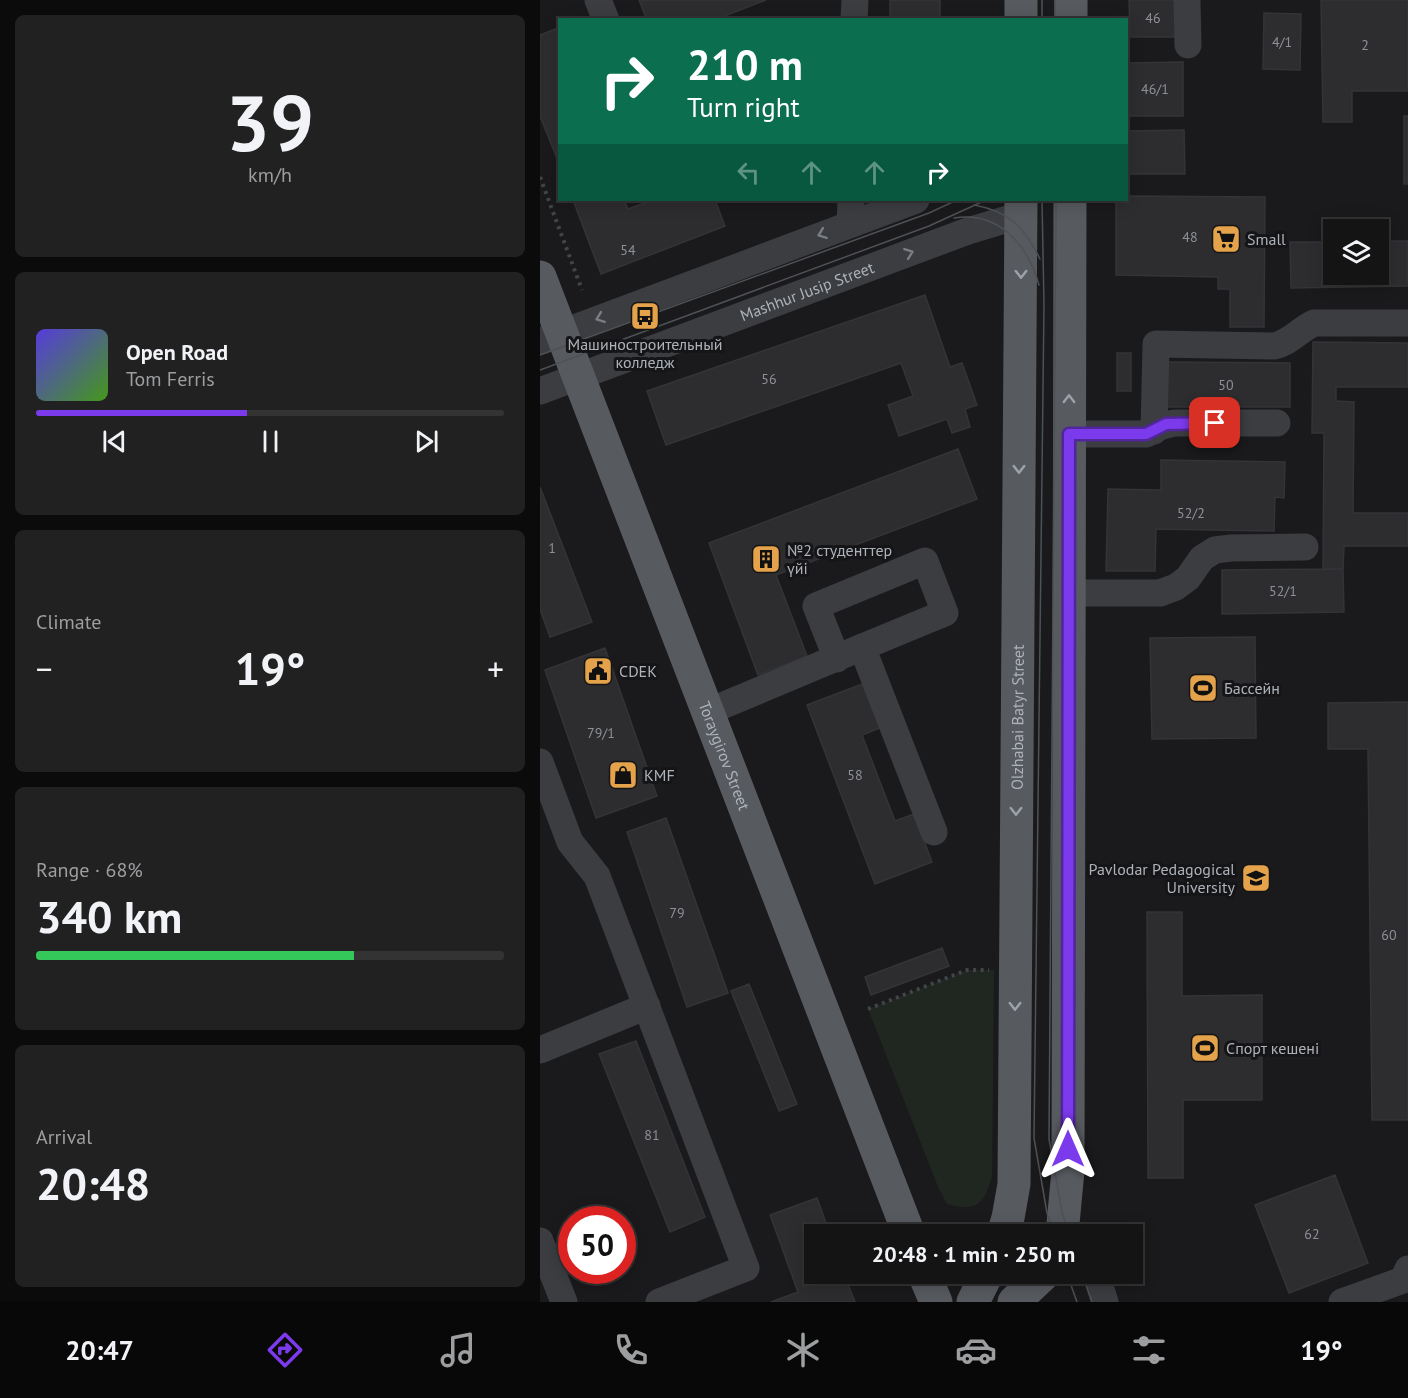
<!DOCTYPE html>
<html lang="en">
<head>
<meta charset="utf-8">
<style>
	:root { --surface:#141415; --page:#212122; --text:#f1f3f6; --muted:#9d9ea0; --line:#333334; --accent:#7c3aed }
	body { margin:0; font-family:"PT Sans",sans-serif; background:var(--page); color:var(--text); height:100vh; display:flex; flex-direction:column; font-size:22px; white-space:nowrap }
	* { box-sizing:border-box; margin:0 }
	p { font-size:20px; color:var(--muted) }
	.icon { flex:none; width:33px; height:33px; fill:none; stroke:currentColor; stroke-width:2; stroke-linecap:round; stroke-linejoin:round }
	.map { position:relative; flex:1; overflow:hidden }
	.sheet { display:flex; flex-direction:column; gap:15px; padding:15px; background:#0b0b0c; width:540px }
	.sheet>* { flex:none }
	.guide { position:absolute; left:18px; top:18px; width:570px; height:183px; border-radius:0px; box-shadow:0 3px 15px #0003,0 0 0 2px var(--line); background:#0b6e4f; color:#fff; overflow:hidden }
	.controls { position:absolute; left:783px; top:219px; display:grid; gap:12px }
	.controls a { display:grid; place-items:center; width:66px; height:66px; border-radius:0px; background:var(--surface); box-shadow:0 3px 15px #0003,0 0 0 2px var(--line); font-size:30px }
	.speed { position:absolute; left:18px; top:1206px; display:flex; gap:12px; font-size:30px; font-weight:700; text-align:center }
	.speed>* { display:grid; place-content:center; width:78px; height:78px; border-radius:50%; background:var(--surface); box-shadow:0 3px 15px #0003,0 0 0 2px var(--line); line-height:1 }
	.speed .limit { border:9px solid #d22; background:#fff; color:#111 }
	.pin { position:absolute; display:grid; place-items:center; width:51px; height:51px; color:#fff; margin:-26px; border-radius:12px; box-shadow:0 3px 9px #0006 }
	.me { position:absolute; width:66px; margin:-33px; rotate:0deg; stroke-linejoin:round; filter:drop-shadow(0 0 4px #0008) }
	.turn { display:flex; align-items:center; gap:21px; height:126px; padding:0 30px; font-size:27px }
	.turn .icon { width:78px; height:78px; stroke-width:2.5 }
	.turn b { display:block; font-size:42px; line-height:51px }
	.lanes { display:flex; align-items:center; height:57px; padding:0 30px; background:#0003; justify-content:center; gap:30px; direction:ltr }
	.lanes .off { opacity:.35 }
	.big { font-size:45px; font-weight:600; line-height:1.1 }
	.sheet .card { flex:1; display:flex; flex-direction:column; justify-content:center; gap:9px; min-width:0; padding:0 21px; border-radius:9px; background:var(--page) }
	.sheet .dial { align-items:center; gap:0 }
	.dial b { font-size:78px; line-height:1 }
	.song { display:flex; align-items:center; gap:18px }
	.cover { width:72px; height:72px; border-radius:9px; background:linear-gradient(135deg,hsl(250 70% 55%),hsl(100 70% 35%)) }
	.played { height:6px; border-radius:3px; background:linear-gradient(90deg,var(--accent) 45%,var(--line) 45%) }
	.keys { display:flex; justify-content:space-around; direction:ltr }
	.heat { display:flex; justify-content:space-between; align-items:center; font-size:33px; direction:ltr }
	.charge { height:9px; border-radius:4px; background:linear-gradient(90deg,#34c759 68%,var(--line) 0) }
	.trip { position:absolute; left:264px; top:1224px; width:339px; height:60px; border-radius:0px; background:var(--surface); box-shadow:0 3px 15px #0003,0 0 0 2px var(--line); font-weight:600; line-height:60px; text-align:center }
	.dock { display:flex; height:96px; justify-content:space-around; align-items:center; background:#080808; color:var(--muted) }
	.dock .icon { width:42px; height:42px }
	.dock .selected { color:var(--accent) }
	.dock b { font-size:27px; color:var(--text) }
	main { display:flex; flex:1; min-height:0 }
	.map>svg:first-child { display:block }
	.green { fill:#202721 }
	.building { fill:#2d2d30; stroke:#343438; stroke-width:1.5 }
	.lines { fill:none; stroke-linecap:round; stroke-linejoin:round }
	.path { stroke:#414448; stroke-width:4; stroke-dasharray:3 4.5; stroke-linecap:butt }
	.minor { stroke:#3b3d41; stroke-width:27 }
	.major { stroke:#575a5f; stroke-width:33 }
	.tram { stroke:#4e5156; stroke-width:1.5 }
	.oneway { stroke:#7a7e84 }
	.oneway2 { stroke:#9da1a8 }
	.route-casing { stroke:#51269a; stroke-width:15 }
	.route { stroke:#7c3aed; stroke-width:10 }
	.labels { text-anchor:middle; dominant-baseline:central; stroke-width:6; stroke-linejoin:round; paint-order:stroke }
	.number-label { font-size:14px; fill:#8d9197 }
	.poi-label { font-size:16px; fill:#aeb3ba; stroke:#151517; text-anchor:start }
	.street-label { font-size:16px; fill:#aeb3ba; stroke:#151517 }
</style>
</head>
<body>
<main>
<section class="sheet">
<div class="card dial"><b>39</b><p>km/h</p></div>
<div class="card">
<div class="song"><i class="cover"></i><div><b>Open Road</b><p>Tom Ferris</p></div></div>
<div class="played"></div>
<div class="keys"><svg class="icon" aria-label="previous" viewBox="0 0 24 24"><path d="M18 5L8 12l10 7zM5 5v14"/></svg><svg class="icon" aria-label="pause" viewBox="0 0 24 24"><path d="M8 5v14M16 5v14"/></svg><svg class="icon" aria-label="next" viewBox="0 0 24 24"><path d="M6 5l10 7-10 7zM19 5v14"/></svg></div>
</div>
<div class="card"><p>Climate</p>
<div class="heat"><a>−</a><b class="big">19°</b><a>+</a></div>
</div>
<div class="card"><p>Range · 68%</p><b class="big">340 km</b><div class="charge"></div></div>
<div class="card"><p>Arrival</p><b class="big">20:48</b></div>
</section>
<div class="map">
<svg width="868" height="1302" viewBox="0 0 868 1302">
	<rect width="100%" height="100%" fill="#1a1a1c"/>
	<path class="green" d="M 427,970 L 454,970 L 452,1176 C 445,1203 436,1213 407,1204 L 399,1189 L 328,1009 Z"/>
	<path class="building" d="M 99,0 L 226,0 L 174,20 L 107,20 Z
		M 350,0 L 400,0 L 400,20 L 350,20 Z
		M 589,0 L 636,0 L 636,37 L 590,37 Z
		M 781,0 L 868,0 L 868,91 L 812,91 L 812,122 L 783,122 Z
		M 724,13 L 761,14 L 760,70 L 723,69 Z
		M 18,28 L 20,32 L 20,166 L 0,116 L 0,35 Z
		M 643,62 L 643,116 L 586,116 L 586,63 Z
		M 864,116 L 868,116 L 868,184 L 864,184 Z
		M 644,130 L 645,174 L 586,174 L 588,131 Z
		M 586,196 L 725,197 L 724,327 L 690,327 L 690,289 L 678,289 L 678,277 L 576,275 L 576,200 L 586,200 Z
		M 33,200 L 84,200 L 88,209 L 113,200 L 175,200 L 185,226 L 61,274 Z
		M 838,241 L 868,241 L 868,286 L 751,288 L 750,242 L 794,242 L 794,274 L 838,274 Z
		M 385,295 L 410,367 L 422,363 L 437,405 L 425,409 L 430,427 L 412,433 L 407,419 L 359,436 L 348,405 L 373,396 L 361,363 L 126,445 L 107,391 Z
		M 773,342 L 868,343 L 868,387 L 796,387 L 796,401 L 814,402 L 813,513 L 868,513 L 868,546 L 804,546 L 803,569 L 783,569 L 784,433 L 772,433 Z
		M 577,353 L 591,353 L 591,391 L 577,391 Z
		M 621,362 L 750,363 L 750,407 L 621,407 Z
		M 418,449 L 437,499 L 236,575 L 267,656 L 218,675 L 169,543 Z
		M 621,460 L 745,462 L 744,498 L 735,497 L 734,531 L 616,529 L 615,571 L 566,571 L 568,489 L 621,490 Z
		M 0,487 L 52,622 L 10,637 L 0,609 Z
		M 803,569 L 804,612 L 682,614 L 682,570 Z
		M 715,637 L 716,738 L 612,739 L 610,638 Z
		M 65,648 L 117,796 L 56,818 L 5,670 Z
		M 325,683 L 342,727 L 322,735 L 355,821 L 374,814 L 392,862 L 335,884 L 267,705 Z
		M 868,702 L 868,1120 L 832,1120 L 828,749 L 788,749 L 788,703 Z
		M 126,818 L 188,993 L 147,1007 L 87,832 Z
		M 607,912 L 642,912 L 642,996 L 722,995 L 722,1100 L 643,1100 L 643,1178 L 608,1178 Z
		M 402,948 L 409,966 L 331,995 L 325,977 Z
		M 209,984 L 257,1104 L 239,1111 L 191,991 Z
		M 96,1041 L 165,1217 L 130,1232 L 59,1054 Z
		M 795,1175 L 828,1263 L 749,1293 L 715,1205 Z
		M 277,1198 L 290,1234 L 274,1234 L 274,1274 L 304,1274 L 315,1302 L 231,1302 L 258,1292 L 230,1215 Z"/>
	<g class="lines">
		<path class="path" d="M 0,177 L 42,290
			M 328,1009 L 427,970 L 449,970"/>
		<g class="minor">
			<path d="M 58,0 L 66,20"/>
			<path d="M 647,0 L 648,45"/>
			<path d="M 314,20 L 315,0"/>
			<path d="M 310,224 L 311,200"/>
			<path d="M 0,341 L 376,200"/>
			<path id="s1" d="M 0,391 L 428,231 L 481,215"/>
			<path d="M 614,431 L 616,344 L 734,346 C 751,342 759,330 774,323 L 868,323"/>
			<path d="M 529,434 L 606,434 L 619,427 L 634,423 L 737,423"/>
			<path d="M 529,593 L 620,593 L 636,587 L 648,578 L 662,558 L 675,550 L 691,548 L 765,547"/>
			<path d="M 322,647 L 394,832"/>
			<path d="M 167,712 C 247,679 326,645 405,613 L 385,561 L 276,606 L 297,659"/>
			<path d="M 0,762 L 30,842 L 57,876 L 206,1268 L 119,1302"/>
			<path d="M 0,1050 L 107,1006"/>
			<path d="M 0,1241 L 24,1302"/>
			<path d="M 556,1274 L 565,1302"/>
			<path d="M 802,1302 L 863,1280 L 868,1269"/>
		</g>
		<g class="major">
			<path d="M 481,20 L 481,0"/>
			<path d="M 531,20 L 531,0"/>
			<path id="s2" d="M 0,277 L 369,1234"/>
			<path id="s3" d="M 463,1234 L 468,1218 L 474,1184 L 481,200"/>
			<path d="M 522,1234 L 528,1171 L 530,200"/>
			<path d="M 384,1274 L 396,1302"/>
			<path d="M 433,1302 L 447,1274"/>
			<path d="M 474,1302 L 504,1274"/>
		</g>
		<path class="tram" d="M 502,0 L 502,20
			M 515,0 L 515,20
			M 502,200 L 504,305 L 494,1138 L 507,1213 L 514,1234
			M 516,200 L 509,1139 L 522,1212 L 529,1234
			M 434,205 C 469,211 485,228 500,259
			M 414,218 C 459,211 488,245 499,285
			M 0,355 L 389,213 L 417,200
			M 0,370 L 389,226 L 446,200
			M 527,1274 L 537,1302
			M 542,1274 L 552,1302"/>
	</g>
	<defs><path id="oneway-chevron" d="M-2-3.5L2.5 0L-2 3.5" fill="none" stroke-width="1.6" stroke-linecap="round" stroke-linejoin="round" transform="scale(1.5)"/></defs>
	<g class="oneway">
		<use href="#oneway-chevron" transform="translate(282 234) rotate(159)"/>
		<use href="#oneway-chevron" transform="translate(369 253) rotate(-21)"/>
		<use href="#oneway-chevron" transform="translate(60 318) rotate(159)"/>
	</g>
	<g class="oneway2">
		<use href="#oneway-chevron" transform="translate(481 274) rotate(90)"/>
		<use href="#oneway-chevron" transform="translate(529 399) rotate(-90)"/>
		<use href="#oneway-chevron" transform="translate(479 469) rotate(90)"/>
		<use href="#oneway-chevron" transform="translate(476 811) rotate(90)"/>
		<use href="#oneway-chevron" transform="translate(475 1006) rotate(90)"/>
	</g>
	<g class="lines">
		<g class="route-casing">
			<path id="route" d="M 528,1149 L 529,434 L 606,434 L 626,424 L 675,423"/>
		</g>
		<use href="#route" class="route"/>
	</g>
	<defs>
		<g id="supermarket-square" transform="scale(1.5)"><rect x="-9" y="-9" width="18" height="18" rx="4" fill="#e4a34a" stroke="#151517"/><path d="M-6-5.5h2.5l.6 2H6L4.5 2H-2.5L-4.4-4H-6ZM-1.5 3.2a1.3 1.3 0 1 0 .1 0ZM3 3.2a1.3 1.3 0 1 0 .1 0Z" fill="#111"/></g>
		<g id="bus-square" transform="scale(1.5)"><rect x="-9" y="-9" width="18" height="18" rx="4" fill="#e4a34a" stroke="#151517"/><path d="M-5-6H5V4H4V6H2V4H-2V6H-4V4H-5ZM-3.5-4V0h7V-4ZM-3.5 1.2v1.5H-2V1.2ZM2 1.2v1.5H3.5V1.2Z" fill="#111"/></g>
		<g id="building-square" transform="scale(1.5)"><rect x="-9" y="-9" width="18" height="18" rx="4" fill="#e4a34a" stroke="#151517"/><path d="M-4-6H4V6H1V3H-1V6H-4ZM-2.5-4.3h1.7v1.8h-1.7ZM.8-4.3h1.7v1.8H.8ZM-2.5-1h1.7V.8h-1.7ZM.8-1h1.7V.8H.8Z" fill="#111"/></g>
		<g id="civic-square" transform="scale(1.5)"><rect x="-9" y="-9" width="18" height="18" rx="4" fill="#e4a34a" stroke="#151517"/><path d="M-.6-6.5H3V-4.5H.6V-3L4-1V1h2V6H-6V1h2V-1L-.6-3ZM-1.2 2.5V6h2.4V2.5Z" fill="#111"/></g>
		<g id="stadium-square" transform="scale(1.5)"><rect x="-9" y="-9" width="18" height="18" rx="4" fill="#e4a34a" stroke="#151517"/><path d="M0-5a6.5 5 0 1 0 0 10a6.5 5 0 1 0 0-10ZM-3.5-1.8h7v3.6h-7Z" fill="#111"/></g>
		<g id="shop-square" transform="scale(1.5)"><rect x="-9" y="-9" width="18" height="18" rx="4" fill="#e4a34a" stroke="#151517"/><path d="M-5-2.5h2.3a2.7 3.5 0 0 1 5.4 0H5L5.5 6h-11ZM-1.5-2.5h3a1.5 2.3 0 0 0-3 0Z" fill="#111"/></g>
		<g id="university-square" transform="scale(1.5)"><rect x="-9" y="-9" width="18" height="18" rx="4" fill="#e4a34a" stroke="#151517"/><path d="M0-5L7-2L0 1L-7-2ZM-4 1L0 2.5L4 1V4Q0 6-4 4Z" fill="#111"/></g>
	</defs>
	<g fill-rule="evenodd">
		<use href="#supermarket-square" x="686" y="239"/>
		<use href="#bus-square" x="105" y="316"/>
		<use href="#building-square" x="226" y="559"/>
		<use href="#civic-square" x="58" y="671"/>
		<use href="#stadium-square" x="663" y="688"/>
		<use href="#shop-square" x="83" y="775"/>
		<use href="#university-square" x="716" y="878"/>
		<use href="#stadium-square" x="665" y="1048"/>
	</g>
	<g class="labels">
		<g class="number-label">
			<text x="613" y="18">46</text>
			<text x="742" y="42">4/1</text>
			<text x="825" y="45">2</text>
			<text x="615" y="89">46/1</text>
			<text x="650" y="237">48</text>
			<text x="88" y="250">54</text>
			<text x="229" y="379">56</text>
			<text x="686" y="385">50</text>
			<text x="651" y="513">52/2</text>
			<text x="12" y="548">1</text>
			<text x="743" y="591">52/1</text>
			<text x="61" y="733">79/1</text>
			<text x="315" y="775">58</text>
			<text x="137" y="913">79</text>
			<text x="849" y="935">60</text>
			<text x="112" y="1135">81</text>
			<text x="772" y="1234">62</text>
		</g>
		<g class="poi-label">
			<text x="707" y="239">Small</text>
			<text x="105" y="344" text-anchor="middle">Машиностроительный<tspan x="105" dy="18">колледж</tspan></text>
			<text x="247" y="550">№2 студенттер<tspan x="247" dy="18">үйі</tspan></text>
			<text x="79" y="671">CDEK</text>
			<text x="684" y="688">Бассейн</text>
			<text x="104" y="775">KMF</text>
			<text x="695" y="869" text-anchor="end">Pavlodar Pedagogical<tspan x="695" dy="18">University</tspan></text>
			<text x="686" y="1048">Спорт кешені</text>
		</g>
		<g class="street-label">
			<text stroke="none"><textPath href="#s1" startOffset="285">Mashhur Jusip Street</textPath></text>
			<text stroke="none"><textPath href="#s3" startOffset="518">Olzhabai Batyr Street</textPath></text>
			<text stroke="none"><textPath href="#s2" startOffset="513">Toraygirov Street</textPath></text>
		</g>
	</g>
</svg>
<div class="controls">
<a><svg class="icon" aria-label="layers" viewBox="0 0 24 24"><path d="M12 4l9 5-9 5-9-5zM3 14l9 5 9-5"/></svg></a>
</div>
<div class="speed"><div class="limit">50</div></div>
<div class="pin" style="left:675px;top:423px;background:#d93025"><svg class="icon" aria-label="arrive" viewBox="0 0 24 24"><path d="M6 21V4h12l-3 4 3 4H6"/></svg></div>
<svg class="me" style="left:528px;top:1149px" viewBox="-20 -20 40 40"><path d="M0-17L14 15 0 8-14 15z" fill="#7c3aed" stroke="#fff" stroke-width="4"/></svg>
<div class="trip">20:48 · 1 min · 250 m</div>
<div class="guide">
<div class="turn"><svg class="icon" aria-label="right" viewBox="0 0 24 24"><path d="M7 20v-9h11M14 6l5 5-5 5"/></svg><div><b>210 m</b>Turn right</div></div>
<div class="lanes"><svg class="icon off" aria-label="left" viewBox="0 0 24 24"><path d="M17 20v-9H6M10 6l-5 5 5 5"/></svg><svg class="icon off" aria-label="ahead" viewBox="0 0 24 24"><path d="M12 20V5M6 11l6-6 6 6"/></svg><svg class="icon off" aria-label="ahead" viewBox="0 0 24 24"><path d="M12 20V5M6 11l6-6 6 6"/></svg><svg class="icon" aria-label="right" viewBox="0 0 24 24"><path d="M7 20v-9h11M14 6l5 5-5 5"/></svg></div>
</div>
</div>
</main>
<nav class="dock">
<b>20:47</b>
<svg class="icon selected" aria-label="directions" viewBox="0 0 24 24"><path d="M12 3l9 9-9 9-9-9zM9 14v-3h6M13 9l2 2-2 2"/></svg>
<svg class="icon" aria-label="music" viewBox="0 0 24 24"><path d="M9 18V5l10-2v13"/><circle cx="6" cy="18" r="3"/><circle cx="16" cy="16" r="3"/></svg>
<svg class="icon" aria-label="phone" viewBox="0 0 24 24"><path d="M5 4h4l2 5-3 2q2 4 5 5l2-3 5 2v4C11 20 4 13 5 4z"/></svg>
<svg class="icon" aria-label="climate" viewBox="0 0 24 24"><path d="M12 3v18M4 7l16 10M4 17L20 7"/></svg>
<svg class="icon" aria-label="car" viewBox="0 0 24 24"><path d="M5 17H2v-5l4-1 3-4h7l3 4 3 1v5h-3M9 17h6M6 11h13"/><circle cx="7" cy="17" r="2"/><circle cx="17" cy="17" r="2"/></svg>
<svg class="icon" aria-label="filters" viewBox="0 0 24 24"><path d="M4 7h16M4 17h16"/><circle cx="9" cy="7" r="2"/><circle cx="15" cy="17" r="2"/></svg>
<b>19°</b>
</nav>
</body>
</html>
